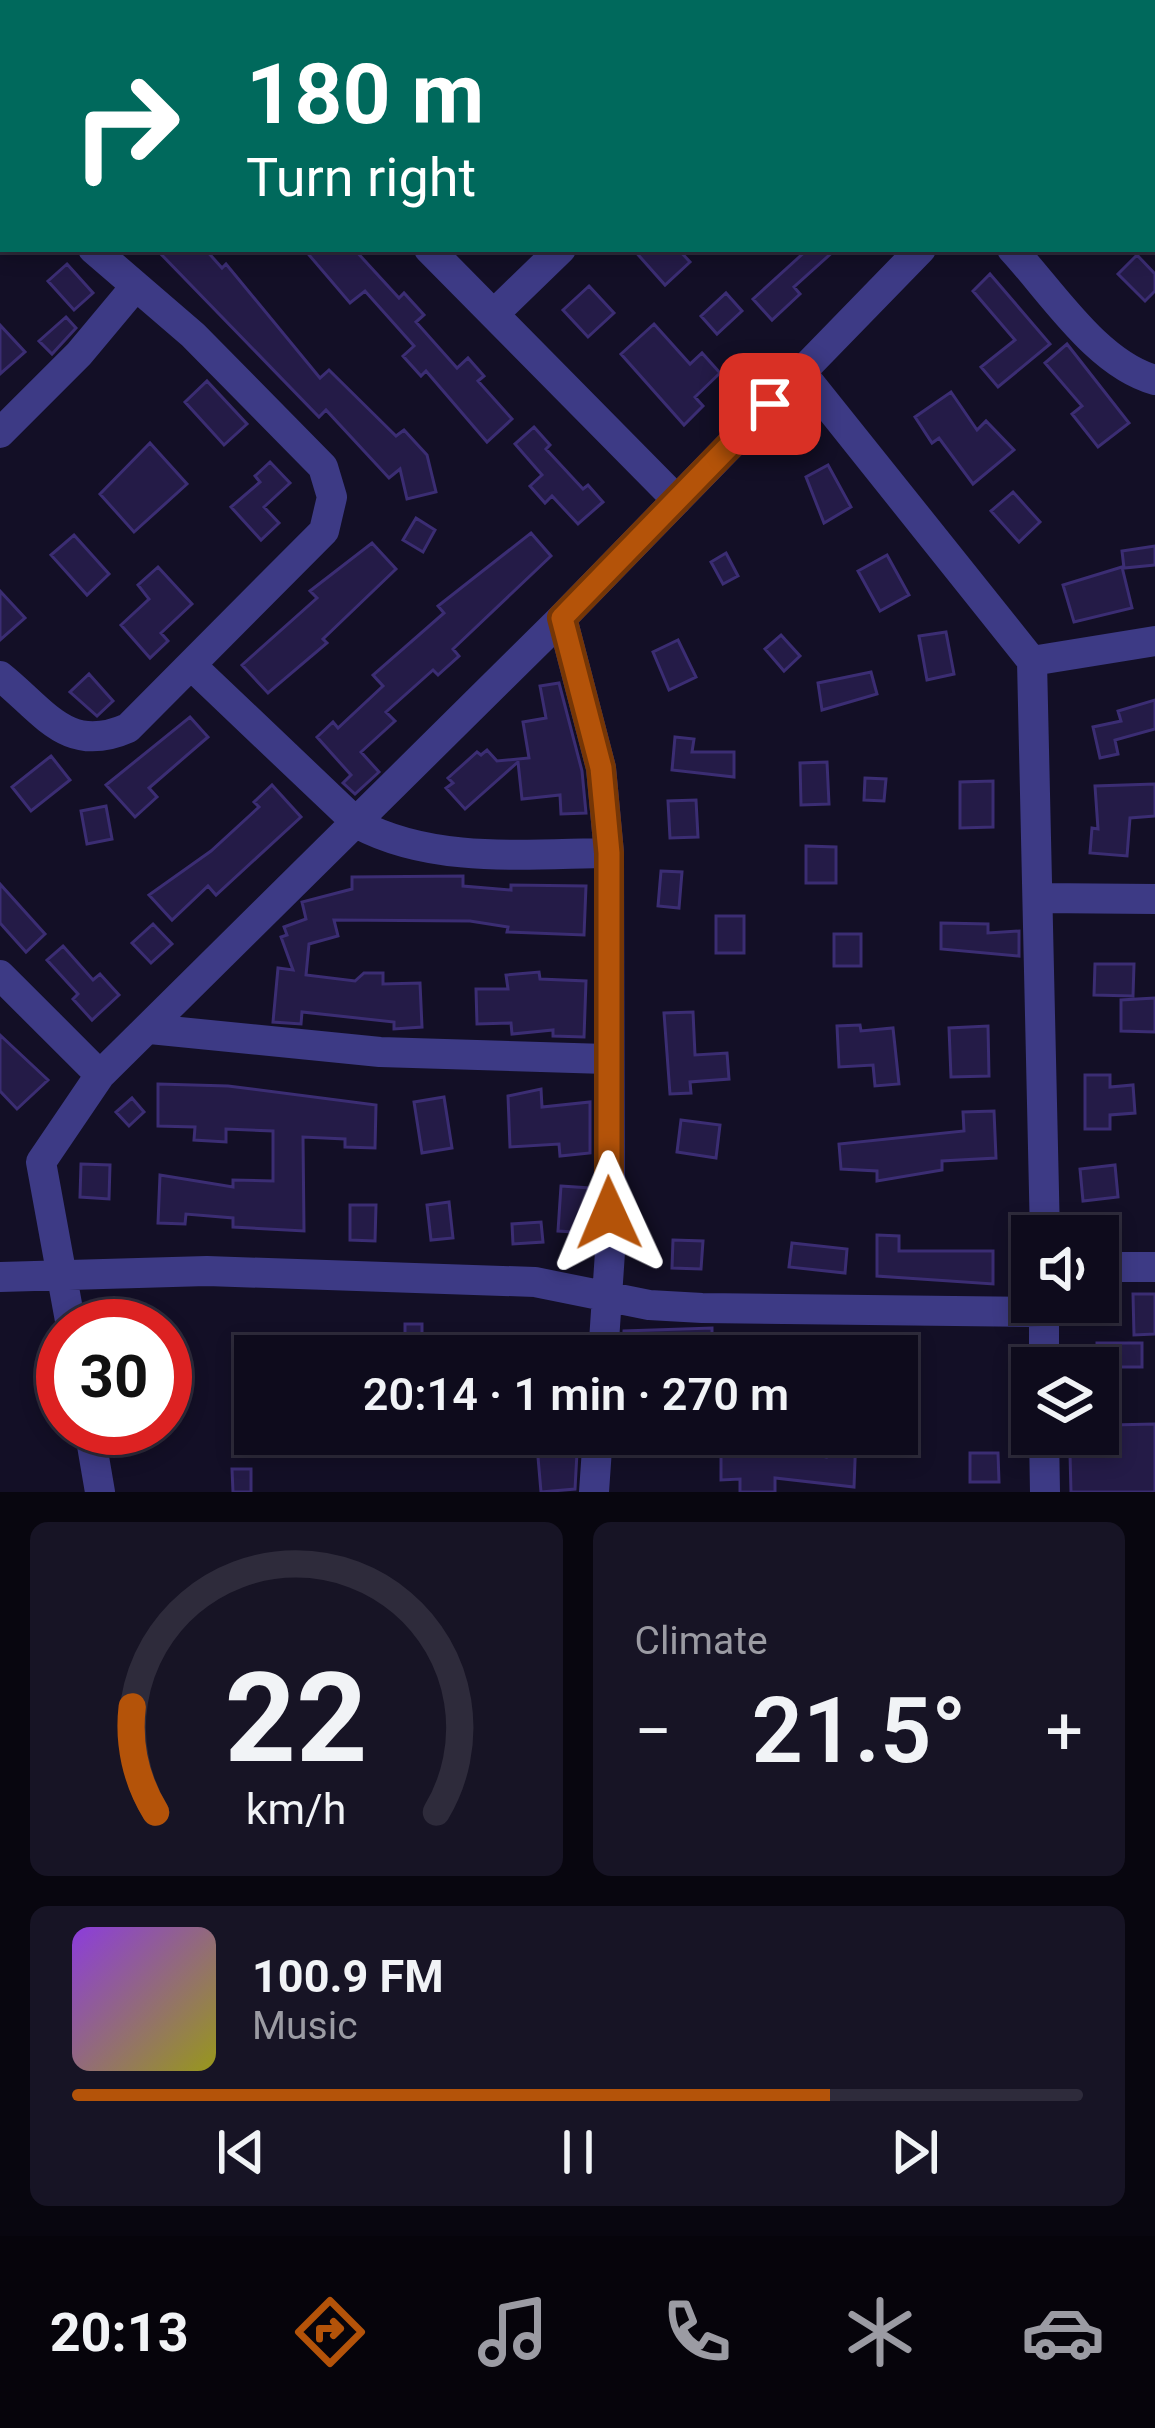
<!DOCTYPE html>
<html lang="en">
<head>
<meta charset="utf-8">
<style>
	:root { --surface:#0e0b1c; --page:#171425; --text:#f1f3f6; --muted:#9b9ba3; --line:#2e2b3b; --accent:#b45309 }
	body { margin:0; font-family:Roboto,sans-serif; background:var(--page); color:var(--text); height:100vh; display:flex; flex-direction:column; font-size:45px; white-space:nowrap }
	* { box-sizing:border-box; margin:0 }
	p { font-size:39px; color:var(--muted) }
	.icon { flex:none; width:66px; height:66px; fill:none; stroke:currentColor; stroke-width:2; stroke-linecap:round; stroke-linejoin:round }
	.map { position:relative; height:1492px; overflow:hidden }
	.details { display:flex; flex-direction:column; gap:30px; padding:30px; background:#08060f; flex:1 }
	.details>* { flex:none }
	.hud { position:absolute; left:0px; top:0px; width:1155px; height:252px; box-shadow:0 6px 18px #0003,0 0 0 3px var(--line); background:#00695c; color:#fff; overflow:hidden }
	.controls { position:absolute; left:1011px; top:1215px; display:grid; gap:24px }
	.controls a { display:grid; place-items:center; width:108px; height:108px; border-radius:0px; background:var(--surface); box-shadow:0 6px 18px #0003,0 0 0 3px var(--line); font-size:60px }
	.speed { position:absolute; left:36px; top:1299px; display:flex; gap:24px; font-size:60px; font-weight:700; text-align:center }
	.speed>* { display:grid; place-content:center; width:156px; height:156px; border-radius:50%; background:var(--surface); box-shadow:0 6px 18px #0003,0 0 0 3px var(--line); line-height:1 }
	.speed .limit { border:18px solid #d22; background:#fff; color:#111 }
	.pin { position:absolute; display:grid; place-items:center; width:102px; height:102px; color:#fff; margin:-51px; border-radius:24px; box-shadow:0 6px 18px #0006 }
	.me { position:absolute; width:132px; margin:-66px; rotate:359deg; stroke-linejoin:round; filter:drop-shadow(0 0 9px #0008) }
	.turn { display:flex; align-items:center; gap:42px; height:252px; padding:0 48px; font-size:54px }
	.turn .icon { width:156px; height:156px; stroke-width:2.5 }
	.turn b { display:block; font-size:84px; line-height:102px }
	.big { font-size:90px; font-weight:600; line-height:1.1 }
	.details .widget { flex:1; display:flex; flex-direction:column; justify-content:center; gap:18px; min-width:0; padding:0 42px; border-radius:18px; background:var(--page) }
	.details .dial { align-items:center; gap:0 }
	.dial svg { height:312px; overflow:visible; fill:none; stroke:var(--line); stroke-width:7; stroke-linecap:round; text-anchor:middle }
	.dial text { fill:var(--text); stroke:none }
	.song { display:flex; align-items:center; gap:36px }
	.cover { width:144px; height:144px; border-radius:18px; background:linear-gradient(135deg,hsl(270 70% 55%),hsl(60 70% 35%)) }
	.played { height:12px; border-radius:6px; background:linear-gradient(90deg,var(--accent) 75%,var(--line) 75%) }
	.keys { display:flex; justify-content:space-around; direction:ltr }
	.heat { display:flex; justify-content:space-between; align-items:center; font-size:66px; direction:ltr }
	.details .tiles { flex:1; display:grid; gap:30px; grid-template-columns:1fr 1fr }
	.widget:last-child { grid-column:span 2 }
	.trip { position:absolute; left:234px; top:1335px; width:684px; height:120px; border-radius:0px; background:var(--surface); box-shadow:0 6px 18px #0003,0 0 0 3px var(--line); font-weight:600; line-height:120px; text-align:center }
	.tabs { display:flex; height:192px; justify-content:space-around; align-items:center; background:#06040b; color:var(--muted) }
	.tabs .icon { width:84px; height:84px }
	.tabs .current { color:var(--accent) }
	.tabs b { font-size:54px; color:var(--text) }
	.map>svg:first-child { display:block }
	.building { fill:#241b47; stroke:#3b2d73; stroke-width:3 }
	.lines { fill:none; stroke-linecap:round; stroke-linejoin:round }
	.minor { stroke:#3d3a85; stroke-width:30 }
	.route-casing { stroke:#753606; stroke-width:30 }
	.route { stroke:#b45309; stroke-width:21 }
</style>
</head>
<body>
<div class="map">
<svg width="1155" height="1492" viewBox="0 0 1155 1492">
	<rect width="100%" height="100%" fill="#130f26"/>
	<path class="building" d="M 156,249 L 205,249 L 222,268 L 226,264 L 320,378 L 329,370 L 396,436 L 404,430 L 427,455 L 436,492 L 407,499 L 400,469 L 389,478 L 326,410 L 319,417 Z
		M 304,249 L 354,249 L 399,298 L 404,293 L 424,315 L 416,322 L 457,368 L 468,358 L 484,376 L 478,381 L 512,419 L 487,442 L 426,371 L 421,376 L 403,356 L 414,346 L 365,291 L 350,303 Z
		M 633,249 L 678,249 L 690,262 L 665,285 Z
		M 808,249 L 836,249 L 794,287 L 800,294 L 772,320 L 753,299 Z
		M 1137,255 L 1155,274 L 1155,291 L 1145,301 L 1118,274 Z
		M 67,264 L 93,293 L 74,310 L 48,281 Z
		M 990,274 L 1050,344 L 998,387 L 981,367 L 1015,340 L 973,291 Z
		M 589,286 L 614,313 L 588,337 L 563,310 Z
		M 726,293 L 742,311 L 717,334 L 701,316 Z
		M 66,317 L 76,328 L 52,354 L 39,341 Z
		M 654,324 L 690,364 L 702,353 L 720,373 L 695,397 L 703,406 L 684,425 L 621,354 Z
		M 0,325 L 25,352 L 0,374 Z
		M 1067,344 L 1129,423 L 1098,447 L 1072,414 L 1082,406 L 1045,363 Z
		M 207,381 L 247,424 L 224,445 L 185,402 Z
		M 951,392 L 977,430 L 986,421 L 1014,450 L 973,484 L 939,438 L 932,443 L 915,417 Z
		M 534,427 L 550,445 L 546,449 L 583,489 L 588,485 L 603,502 L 578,524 L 552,496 L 545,503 L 530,486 L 542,475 L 515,444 Z
		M 150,443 L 187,484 L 134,532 L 100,494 Z
		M 270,462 L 290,483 L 264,507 L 279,523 L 261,540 L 231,507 L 260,482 L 255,476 Z
		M 828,465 L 851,507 L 824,523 L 806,477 Z
		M 1013,492 L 1040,522 L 1019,542 L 991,511 Z
		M 416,518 L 435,530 L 423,552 L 403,540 Z
		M 531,533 L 551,556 L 453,649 L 459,656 L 438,675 L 433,670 L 386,712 L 395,721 L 361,752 L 379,772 L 355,794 L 343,783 L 351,775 L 317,737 L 333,722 L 338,728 L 383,686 L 373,675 L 444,613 L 438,606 Z
		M 74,535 L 109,574 L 87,595 L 51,555 Z
		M 372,543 L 396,569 L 323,639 L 327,643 L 268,693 L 242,665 L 317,598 L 310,591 Z
		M 1155,546 L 1155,565 L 1124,568 L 1122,551 Z
		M 726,553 L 738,576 L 723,584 L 711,562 Z
		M 887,555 L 909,595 L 880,611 L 858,571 Z
		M 158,567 L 192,604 L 161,633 L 168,641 L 150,658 L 121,625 L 149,599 L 138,585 Z
		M 1122,567 L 1132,608 L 1074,622 L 1063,585 Z
		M 0,591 L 25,618 L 0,640 Z
		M 946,632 L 954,674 L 927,680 L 919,636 Z
		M 781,635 L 800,656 L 784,671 L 765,649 Z
		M 678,640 L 696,677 L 669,690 L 653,652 Z
		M 871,672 L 877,694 L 822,710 L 818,683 Z
		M 89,674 L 113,701 L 97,716 L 70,692 Z
		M 559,683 L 582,771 L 586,813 L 561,814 L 560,795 L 522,799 L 518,762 L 465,809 L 446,788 L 453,783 L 448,778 L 477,752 L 481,755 L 487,750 L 497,761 L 529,758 L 523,722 L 546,718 L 540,686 Z
		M 1155,700 L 1155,729 L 1115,740 L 1118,754 L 1100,758 L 1093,727 L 1121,721 L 1118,711 Z
		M 190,717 L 208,737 L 149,788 L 157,797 L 135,817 L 106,785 Z
		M 675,737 L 694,739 L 692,752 L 734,752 L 734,777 L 672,770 Z
		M 51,756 L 70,780 L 31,811 L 12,787 Z
		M 827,762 L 829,804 L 801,805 L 800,763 Z
		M 865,778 L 886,779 L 884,801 L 864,800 Z
		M 993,781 L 993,827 L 960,828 L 960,782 Z
		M 1155,784 L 1155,816 L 1130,818 L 1127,856 L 1090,853 L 1092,828 L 1098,829 L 1095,786 Z
		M 272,785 L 301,817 L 216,895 L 208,886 L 172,920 L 149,895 L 211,851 L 259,807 L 254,802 Z
		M 696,800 L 698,837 L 670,838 L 668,801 Z
		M 106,806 L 112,839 L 87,844 L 81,811 Z
		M 806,846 L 836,847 L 836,883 L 806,883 Z
		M 661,871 L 682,872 L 679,908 L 658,906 Z
		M 463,876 L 463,886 L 511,890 L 511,885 L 586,886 L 584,935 L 507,932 L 508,927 L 470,921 L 334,920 L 338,936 L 309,944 L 306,975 L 355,981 L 364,973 L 383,973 L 383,984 L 420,983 L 422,1027 L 394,1029 L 394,1022 L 302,1012 L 301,1024 L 273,1022 L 278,968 L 293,970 L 281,937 L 287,935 L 284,927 L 306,919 L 302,902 L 352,889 L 352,877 Z
		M 0,884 L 45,934 L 26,952 L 0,923 Z
		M 716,916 L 744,916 L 744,953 L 716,953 Z
		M 941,923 L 988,924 L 988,933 L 1019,931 L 1019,956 L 941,949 Z
		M 153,924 L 172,944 L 151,963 L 132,943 Z
		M 834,934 L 861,934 L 861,966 L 834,966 Z
		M 63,946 L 93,980 L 100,974 L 119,995 L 92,1020 L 73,999 L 78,994 L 47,960 Z
		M 1095,964 L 1134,964 L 1133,996 L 1094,995 Z
		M 539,972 L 540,979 L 586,981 L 584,1037 L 553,1036 L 553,1030 L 512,1034 L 511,1023 L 477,1024 L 476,989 L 508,989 L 506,975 Z
		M 1155,998 L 1155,1032 L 1121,1031 L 1121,1000 Z
		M 693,1012 L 695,1055 L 727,1053 L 729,1079 L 690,1082 L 691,1093 L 670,1094 L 664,1013 Z
		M 860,1025 L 861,1031 L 893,1028 L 899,1084 L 875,1086 L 873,1065 L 839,1067 L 837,1026 Z
		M 988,1026 L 989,1076 L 951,1077 L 949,1028 Z
		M 0,1035 L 48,1080 L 17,1109 L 0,1091 Z
		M 1085,1075 L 1110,1075 L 1110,1087 L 1133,1085 L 1135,1113 L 1110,1115 L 1110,1129 L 1085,1129 Z
		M 158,1084 L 228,1086 L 376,1105 L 375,1148 L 345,1147 L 345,1139 L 303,1137 L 304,1231 L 233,1227 L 233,1218 L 186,1214 L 185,1224 L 158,1223 L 160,1175 L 233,1187 L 233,1180 L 273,1181 L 273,1131 L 226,1129 L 226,1142 L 194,1140 L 195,1127 L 158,1126 Z
		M 541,1089 L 542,1107 L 590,1102 L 590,1153 L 560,1156 L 559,1144 L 510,1147 L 508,1096 Z
		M 444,1097 L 452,1148 L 422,1153 L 414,1102 Z
		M 132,1098 L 144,1112 L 129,1126 L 116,1112 Z
		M 994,1111 L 996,1158 L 942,1161 L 942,1170 L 877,1181 L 877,1171 L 841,1169 L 839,1144 L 964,1131 L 963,1112 Z
		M 681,1120 L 720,1125 L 716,1158 L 677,1152 Z
		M 81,1164 L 110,1165 L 109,1199 L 80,1197 Z
		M 1115,1165 L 1118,1197 L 1083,1201 L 1080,1169 Z
		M 561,1186 L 590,1188 L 590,1233 L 558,1231 Z
		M 449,1202 L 453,1238 L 431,1240 L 427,1205 Z
		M 350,1205 L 376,1205 L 375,1241 L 350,1240 Z
		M 541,1222 L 543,1242 L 513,1244 L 512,1224 Z
		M 877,1235 L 899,1236 L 899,1251 L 993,1251 L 993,1284 L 877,1276 Z
		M 673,1240 L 703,1241 L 701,1269 L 672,1268 Z
		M 792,1243 L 847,1249 L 845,1273 L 789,1267 Z
		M 1133,1294 L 1155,1294 L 1155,1334 L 1134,1335 Z
		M 405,1324 L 422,1324 L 422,1356 L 405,1356 Z
		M 712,1328 L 712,1350 L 623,1354 L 624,1331 Z
		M 1097,1343 L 1142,1343 L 1142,1367 L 1097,1367 Z
		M 1155,1424 L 1155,1492 L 1071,1492 L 1070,1454 L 1089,1453 L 1089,1434 L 1112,1430 L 1112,1425 Z
		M 536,1434 L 578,1434 L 575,1489 L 541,1492 Z
		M 825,1434 L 856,1434 L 854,1487 L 775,1478 L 775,1492 L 740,1492 L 740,1479 L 721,1480 L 721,1451 L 791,1450 L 826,1457 Z
		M 970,1453 L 998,1453 L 999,1482 L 970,1482 Z
		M 232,1469 L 251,1469 L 251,1492 L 233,1492 Z"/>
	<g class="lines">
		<path class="minor" d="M 179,0 L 182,3
			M 894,0 L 897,3
			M 119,3 L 122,0
			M 463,3 L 467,0
			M 817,3 L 820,0
			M 1152,11 L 1155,8
			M 0,118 L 3,115
			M 0,166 L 3,169
			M 1152,233 L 1155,236
			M 429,249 L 677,500
			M 1012,249 C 1052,292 1097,364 1155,380
			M 495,313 L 561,249
			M 801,372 L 1032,661 L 1045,1236
			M 0,433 L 79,354 L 135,287
			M 562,618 L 601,768 L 609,853 L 610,1252 L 603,1356
			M 1032,661 L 1155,641
			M 193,667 L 358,824 C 433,864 526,854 609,853
			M 0,676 C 45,712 67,755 128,728 L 324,531 L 332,497 L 323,467 L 193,335 L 93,249
			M 1038,898 L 1155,899
			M 0,975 L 100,1075 L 562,618 L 921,249
			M 150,1029 L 380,1052 L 606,1059
			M 1098,1267 L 1155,1267
			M 0,1277 L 207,1271 L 535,1282 L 649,1305 L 702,1308 L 1044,1312
			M 71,1326 L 41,1162 L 100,1075
			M 1044,1368 L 1044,1302
			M 89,1428 L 100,1492
			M 1044,1434 L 1045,1492
			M 594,1492 L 598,1434"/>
	</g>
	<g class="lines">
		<g class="route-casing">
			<path id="route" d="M 609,1213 L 609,853 L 601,768 L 562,618 L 770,404"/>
		</g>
		<use href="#route" class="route"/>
	</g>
</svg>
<div class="controls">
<a><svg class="icon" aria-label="sound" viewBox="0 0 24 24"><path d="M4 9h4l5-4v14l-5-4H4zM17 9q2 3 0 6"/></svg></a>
<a><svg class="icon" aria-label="layers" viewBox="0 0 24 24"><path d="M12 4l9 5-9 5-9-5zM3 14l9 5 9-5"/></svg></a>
</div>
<div class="speed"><div class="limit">30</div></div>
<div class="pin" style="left:770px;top:404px;background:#d93025"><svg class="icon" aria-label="arrive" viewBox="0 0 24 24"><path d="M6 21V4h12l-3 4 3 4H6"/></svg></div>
<svg class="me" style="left:609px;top:1213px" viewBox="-20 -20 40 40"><path d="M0-17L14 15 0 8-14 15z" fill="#b45309" stroke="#fff" stroke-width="4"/></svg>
<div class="trip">20:14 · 1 min · 270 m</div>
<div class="hud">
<div class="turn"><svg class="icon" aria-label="right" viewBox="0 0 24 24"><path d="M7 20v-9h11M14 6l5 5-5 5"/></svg><div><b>180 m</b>Turn right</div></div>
</div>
</div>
<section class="details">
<div class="tiles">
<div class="widget dial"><svg viewBox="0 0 100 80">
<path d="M14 69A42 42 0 1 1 86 69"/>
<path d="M14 69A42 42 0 0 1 8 42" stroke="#b45309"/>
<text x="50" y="56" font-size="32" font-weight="700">22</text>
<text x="50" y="72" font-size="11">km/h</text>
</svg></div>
<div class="widget"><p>Climate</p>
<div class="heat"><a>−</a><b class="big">21.5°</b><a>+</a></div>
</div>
<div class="widget">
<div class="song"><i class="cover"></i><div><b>100.9 FM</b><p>Music</p></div></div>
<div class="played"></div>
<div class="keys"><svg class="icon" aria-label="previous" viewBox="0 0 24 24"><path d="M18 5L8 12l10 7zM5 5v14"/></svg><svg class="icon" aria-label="pause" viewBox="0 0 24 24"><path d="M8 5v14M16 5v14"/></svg><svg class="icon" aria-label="next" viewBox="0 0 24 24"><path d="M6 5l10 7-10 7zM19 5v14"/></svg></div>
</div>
</div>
</section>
<nav class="tabs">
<b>20:13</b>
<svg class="icon current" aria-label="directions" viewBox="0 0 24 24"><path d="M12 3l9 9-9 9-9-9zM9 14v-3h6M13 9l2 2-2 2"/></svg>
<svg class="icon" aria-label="music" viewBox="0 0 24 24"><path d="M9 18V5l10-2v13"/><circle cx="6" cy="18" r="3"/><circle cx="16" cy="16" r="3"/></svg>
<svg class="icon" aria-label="phone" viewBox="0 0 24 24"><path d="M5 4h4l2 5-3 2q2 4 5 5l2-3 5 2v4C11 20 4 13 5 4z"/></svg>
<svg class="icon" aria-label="climate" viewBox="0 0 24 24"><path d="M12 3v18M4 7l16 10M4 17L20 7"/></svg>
<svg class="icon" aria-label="car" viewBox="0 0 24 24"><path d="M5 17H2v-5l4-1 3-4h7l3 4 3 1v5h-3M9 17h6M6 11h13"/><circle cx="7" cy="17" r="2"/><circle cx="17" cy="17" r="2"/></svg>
</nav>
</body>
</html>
